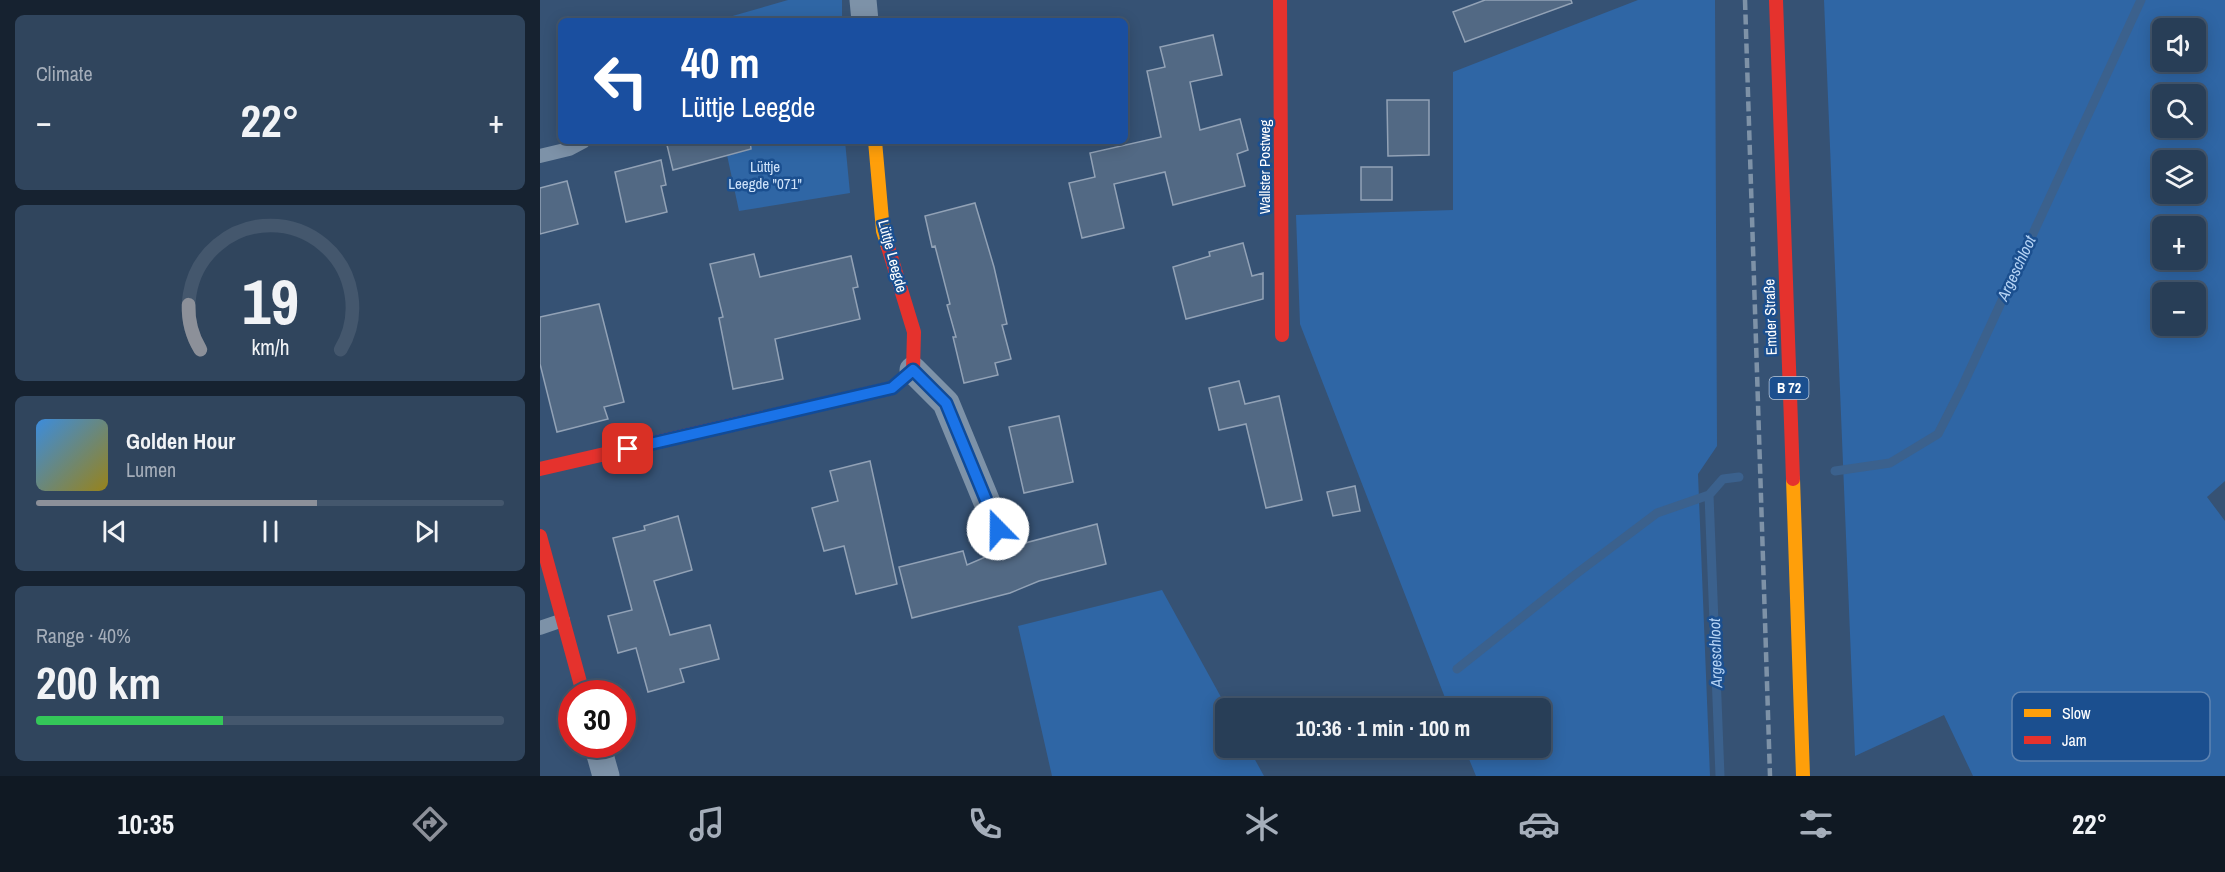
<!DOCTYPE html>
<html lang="en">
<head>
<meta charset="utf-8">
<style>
	:root { --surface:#283e57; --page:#30455d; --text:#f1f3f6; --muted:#a5aeba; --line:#44576d; --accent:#8c9099 }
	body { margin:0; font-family:"Archivo Narrow",sans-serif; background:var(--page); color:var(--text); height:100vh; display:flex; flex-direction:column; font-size:22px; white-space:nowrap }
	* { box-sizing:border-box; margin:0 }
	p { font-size:20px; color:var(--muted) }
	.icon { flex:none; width:33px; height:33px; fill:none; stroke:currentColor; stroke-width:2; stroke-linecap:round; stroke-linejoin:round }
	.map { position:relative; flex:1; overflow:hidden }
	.drawer { display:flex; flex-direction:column; gap:15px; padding:15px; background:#162230; width:540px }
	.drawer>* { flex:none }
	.top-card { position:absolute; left:18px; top:18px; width:570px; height:126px; border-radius:9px; box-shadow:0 3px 15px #0003,0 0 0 2px var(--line); background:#1a4fa0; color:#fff; overflow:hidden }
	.controls { position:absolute; left:1612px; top:18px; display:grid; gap:12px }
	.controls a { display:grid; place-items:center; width:54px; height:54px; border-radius:9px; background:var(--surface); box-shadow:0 3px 15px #0003,0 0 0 2px var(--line); font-size:30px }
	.speed { position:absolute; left:18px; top:680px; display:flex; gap:12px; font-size:30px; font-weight:700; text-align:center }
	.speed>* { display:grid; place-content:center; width:78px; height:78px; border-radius:50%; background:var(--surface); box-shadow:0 3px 15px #0003,0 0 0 2px var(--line); line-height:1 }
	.speed .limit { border:9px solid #d22; background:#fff; color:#111 }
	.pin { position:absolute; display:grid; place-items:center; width:51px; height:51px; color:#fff; margin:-26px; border-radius:12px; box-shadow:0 3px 9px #0006 }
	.me { position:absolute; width:66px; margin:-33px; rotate:338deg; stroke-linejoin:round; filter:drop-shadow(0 0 4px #0008) }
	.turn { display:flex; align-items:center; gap:21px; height:126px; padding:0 24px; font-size:27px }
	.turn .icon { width:78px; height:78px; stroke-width:2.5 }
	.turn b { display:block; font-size:42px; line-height:51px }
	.big { font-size:45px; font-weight:700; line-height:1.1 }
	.drawer .card { flex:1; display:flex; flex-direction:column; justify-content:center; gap:9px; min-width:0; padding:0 21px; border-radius:9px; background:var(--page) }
	.drawer .dial { align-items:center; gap:0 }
	.dial svg { height:156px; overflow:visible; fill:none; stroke:var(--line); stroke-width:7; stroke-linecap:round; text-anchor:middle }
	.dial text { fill:var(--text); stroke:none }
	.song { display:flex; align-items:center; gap:18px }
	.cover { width:72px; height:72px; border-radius:9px; background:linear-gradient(135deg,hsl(210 70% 55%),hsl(50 70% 35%)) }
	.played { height:6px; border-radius:3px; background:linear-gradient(90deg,var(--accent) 60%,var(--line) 60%) }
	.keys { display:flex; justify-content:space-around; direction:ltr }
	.heat { display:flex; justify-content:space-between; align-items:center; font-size:33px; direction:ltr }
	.charge { height:9px; border-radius:4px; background:linear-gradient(90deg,#34c759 40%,var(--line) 0) }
	.trip { position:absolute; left:675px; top:698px; width:336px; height:60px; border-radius:9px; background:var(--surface); box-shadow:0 3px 15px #0003,0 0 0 2px var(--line); font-weight:700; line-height:60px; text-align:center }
	.dock { display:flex; height:96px; justify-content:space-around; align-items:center; background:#101923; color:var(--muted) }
	.dock .icon { width:42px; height:42px }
	.dock .active { color:var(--accent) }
	.dock b { font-size:27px; color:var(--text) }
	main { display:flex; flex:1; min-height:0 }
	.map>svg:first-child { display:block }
	.green { fill:#2f66a5; fill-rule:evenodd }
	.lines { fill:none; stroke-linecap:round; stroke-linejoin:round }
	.stream { stroke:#3b618d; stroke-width:9 }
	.building { fill:#526984; stroke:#92a2b6; stroke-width:1.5 }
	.lane { stroke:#7d92a8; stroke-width:14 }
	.street { stroke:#7d92a8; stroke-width:27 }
	.slow { stroke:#ff9f0a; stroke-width:14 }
	.jam { stroke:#e5322d; stroke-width:14 }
	.rail { stroke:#7e92a7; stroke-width:4.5; stroke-dasharray:10 4.5; stroke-linecap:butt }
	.route-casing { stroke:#114b97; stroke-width:15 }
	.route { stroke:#1a73e8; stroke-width:10 }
	.labels { text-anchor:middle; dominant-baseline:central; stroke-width:5; stroke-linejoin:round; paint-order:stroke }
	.shield { fill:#1b4f8f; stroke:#bbcadd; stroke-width:1.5 }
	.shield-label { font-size:14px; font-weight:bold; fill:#fff }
	.park-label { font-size:15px; fill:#cfe3fa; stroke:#1b4f8f }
	.street-label { font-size:15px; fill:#fff; stroke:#1b4f8f }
	.water-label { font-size:16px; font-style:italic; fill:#b5d3f5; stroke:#1b4f8f }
	.key { fill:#1b4f8f; stroke:#5f84b1; stroke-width:1.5 }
	.key-label { font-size:16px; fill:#fff }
</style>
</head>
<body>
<main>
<section class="drawer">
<div class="card"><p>Climate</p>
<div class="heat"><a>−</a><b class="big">22°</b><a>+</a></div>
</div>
<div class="card dial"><svg viewBox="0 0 100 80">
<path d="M14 69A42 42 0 1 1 86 69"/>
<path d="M14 69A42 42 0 0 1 8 46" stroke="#8c9099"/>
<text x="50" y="56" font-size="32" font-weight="700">19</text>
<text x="50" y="72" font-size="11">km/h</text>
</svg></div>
<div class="card">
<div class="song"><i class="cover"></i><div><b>Golden Hour</b><p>Lumen</p></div></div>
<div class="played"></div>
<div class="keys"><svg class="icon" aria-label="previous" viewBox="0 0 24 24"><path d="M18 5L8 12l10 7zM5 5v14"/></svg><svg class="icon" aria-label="pause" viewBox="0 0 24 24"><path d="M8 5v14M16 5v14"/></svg><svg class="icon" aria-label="next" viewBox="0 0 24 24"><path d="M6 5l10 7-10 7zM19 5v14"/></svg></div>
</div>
<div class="card"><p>Range · 40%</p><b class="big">200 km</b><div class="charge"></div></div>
</section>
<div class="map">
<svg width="1685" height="776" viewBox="0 0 1685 776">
	<rect width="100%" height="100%" fill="#365274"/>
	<path class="green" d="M 248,0 L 302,0 L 302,21 L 175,21 Z
		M 1098,0 L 1175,0 L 1177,446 L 1158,474 L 1170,776 L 936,776 L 924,747 L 1000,747 L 1000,708 L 909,708 L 760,324 L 756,215 L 913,210 L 913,72 Z
		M 1284,0 L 1685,0 L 1685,481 L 1667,497 L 1685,521 L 1685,776 L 1433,776 L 1404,715 L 1315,756 ZM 1656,28 L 1656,62 L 1623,62 L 1623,28 ZM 1656,94 L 1656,128 L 1623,128 L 1623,94 ZM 1656,160 L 1656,194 L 1623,194 L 1623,160 ZM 1656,226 L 1656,260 L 1623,260 L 1623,226 ZM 1656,292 L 1656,326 L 1623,326 L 1623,292 Z
		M 184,141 L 305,141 L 310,193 L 199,211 Z
		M 622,590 L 687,708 L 686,747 L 708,747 L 724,776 L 512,776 L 478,626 Z"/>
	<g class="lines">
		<path class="stream" d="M 1295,471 L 1350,463 L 1398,434 L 1422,387 L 1601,0
			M 917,669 L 1036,574 L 1117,513 L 1169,495
			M 1180,776 L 1169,495 L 1183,479 L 1199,477"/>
	</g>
	<path class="building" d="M 945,0 L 1031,0 L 1032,3 L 925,42 L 913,12 Z
		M 673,35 L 682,75 L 650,82 L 660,130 L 700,119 L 708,150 L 697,154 L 705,186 L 633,205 L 625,172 L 574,184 L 584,228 L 542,238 L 529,183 L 555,177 L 550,153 L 621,137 L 607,71 L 625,67 L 620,47 Z
		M 847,100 L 889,100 L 889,155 L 848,156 Z
		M 126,141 L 210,141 L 211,149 L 133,170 Z
		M 121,160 L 126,185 L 121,186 L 127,212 L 86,222 L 75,172 Z
		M 821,167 L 852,167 L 852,200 L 821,200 Z
		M 27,181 L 38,224 L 0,234 L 0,188 Z
		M 435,203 L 454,267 L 467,324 L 462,325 L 471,359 L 455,363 L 458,375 L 424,383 L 413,337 L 416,337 L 407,305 L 410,304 L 395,246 L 392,247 L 385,216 Z
		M 703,243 L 712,276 L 723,273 L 723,299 L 646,319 L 633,267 L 670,256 L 669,252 Z
		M 214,254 L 220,277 L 311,256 L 318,287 L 313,288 L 320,319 L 235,339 L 243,379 L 193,389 L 179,318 L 183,317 L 170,264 Z
		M 59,304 L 84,402 L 64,407 L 68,419 L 17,432 L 0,364 L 0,317 Z
		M 699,381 L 705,404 L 739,396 L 762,500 L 726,508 L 706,424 L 679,430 L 669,388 Z
		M 519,416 L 533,482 L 484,493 L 469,427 Z
		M 330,461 L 357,584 L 316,594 L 304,546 L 284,551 L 272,508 L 298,501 L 290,471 Z
		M 815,486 L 820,511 L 793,516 L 787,492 Z
		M 138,516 L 152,570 L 114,581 L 130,635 L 170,625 L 179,659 L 140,669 L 144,682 L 108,692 L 96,648 L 78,653 L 68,616 L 92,610 L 73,538 L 105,530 L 104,526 Z
		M 557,524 L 566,564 L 499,581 L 470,593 L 372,618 L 359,567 L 423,551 L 427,565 L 480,542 L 481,544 Z"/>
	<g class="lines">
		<path class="lane" d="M 0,156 L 29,149 L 44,141
			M 0,628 L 23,620"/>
		<path class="street" d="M 323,0 L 325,21
			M 373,370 L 406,403 L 458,529
			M 57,744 L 66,776"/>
		<path class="slow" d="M 335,141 L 343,231 L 348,247
			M 1253,479 L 1263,776"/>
		<path class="jam" d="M 740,0 L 742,335
			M 1236,0 L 1253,479
			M 0,469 L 352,388 L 373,370 L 374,332 L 348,247
			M 0,536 L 43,693"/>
		<path class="rail" d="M 1205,0 L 1230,776"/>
	</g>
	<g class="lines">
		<g class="route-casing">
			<path id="route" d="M 88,449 L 352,388 L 373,370 L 406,403 L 458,529"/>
		</g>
		<use href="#route" class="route"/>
	</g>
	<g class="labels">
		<rect class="shield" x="1229.5" y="377" width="39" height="22" rx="4.5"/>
		<g class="shield-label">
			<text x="1249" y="388">B 72</text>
		</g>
		<g class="park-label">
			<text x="225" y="166">Lüttje<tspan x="225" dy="17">Leegde "071"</tspan></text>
		</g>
		<g class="street-label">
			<text transform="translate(724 167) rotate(-90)">Wallster Postweg</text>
			<text transform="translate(353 256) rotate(75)">Lüttje Leegde</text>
			<text transform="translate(1230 317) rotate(-92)">Emder Straße</text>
		</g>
		<g class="water-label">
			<text transform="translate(1476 268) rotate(-65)">Argeschloot</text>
			<text transform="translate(1175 653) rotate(-92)">Argeschloot</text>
		</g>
	</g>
	<rect x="1472" y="692" width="198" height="69" rx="9" class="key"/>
	<rect x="1484" y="709" width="27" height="8" fill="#ff9f0a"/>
	<rect x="1484" y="736" width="27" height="8" fill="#e5322d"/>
	<g class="key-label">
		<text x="1522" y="719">Slow</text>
		<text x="1522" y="746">Jam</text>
	</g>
</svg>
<div class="controls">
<a><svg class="icon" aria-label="sound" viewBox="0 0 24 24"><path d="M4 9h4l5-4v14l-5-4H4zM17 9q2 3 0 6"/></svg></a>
<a><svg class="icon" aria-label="search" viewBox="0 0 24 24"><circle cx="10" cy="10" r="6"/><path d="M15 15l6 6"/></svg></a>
<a><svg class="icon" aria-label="layers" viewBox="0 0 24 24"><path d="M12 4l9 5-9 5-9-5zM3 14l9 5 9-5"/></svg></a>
<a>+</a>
<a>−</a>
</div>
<div class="speed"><div class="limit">30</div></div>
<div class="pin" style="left:88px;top:449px;background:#d93025"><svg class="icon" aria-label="arrive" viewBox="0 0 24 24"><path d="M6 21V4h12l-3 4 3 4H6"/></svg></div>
<svg class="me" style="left:458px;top:529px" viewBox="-20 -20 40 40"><circle r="19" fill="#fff"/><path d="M0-13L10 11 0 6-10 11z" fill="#1a73e8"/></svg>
<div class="trip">10:36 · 1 min · 100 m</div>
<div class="top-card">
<div class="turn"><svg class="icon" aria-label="left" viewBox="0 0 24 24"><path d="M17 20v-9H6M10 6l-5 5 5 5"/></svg><div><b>40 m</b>Lüttje Leegde</div></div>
</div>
</div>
</main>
<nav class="dock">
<b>10:35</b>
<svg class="icon active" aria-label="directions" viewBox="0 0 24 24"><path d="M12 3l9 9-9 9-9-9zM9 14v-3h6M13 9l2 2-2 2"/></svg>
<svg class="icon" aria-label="music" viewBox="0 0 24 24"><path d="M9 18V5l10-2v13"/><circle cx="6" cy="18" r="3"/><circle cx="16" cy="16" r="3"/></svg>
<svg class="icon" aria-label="phone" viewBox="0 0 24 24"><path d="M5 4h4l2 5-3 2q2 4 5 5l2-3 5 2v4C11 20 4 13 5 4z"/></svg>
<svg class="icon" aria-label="climate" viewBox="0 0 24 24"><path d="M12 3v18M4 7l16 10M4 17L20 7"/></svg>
<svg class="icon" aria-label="car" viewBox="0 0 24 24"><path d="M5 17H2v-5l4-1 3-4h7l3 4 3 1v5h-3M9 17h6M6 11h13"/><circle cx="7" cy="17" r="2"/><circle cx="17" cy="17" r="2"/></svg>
<svg class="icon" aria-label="filters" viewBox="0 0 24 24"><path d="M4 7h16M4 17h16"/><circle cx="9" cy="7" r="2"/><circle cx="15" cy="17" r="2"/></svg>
<b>22°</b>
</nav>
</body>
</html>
